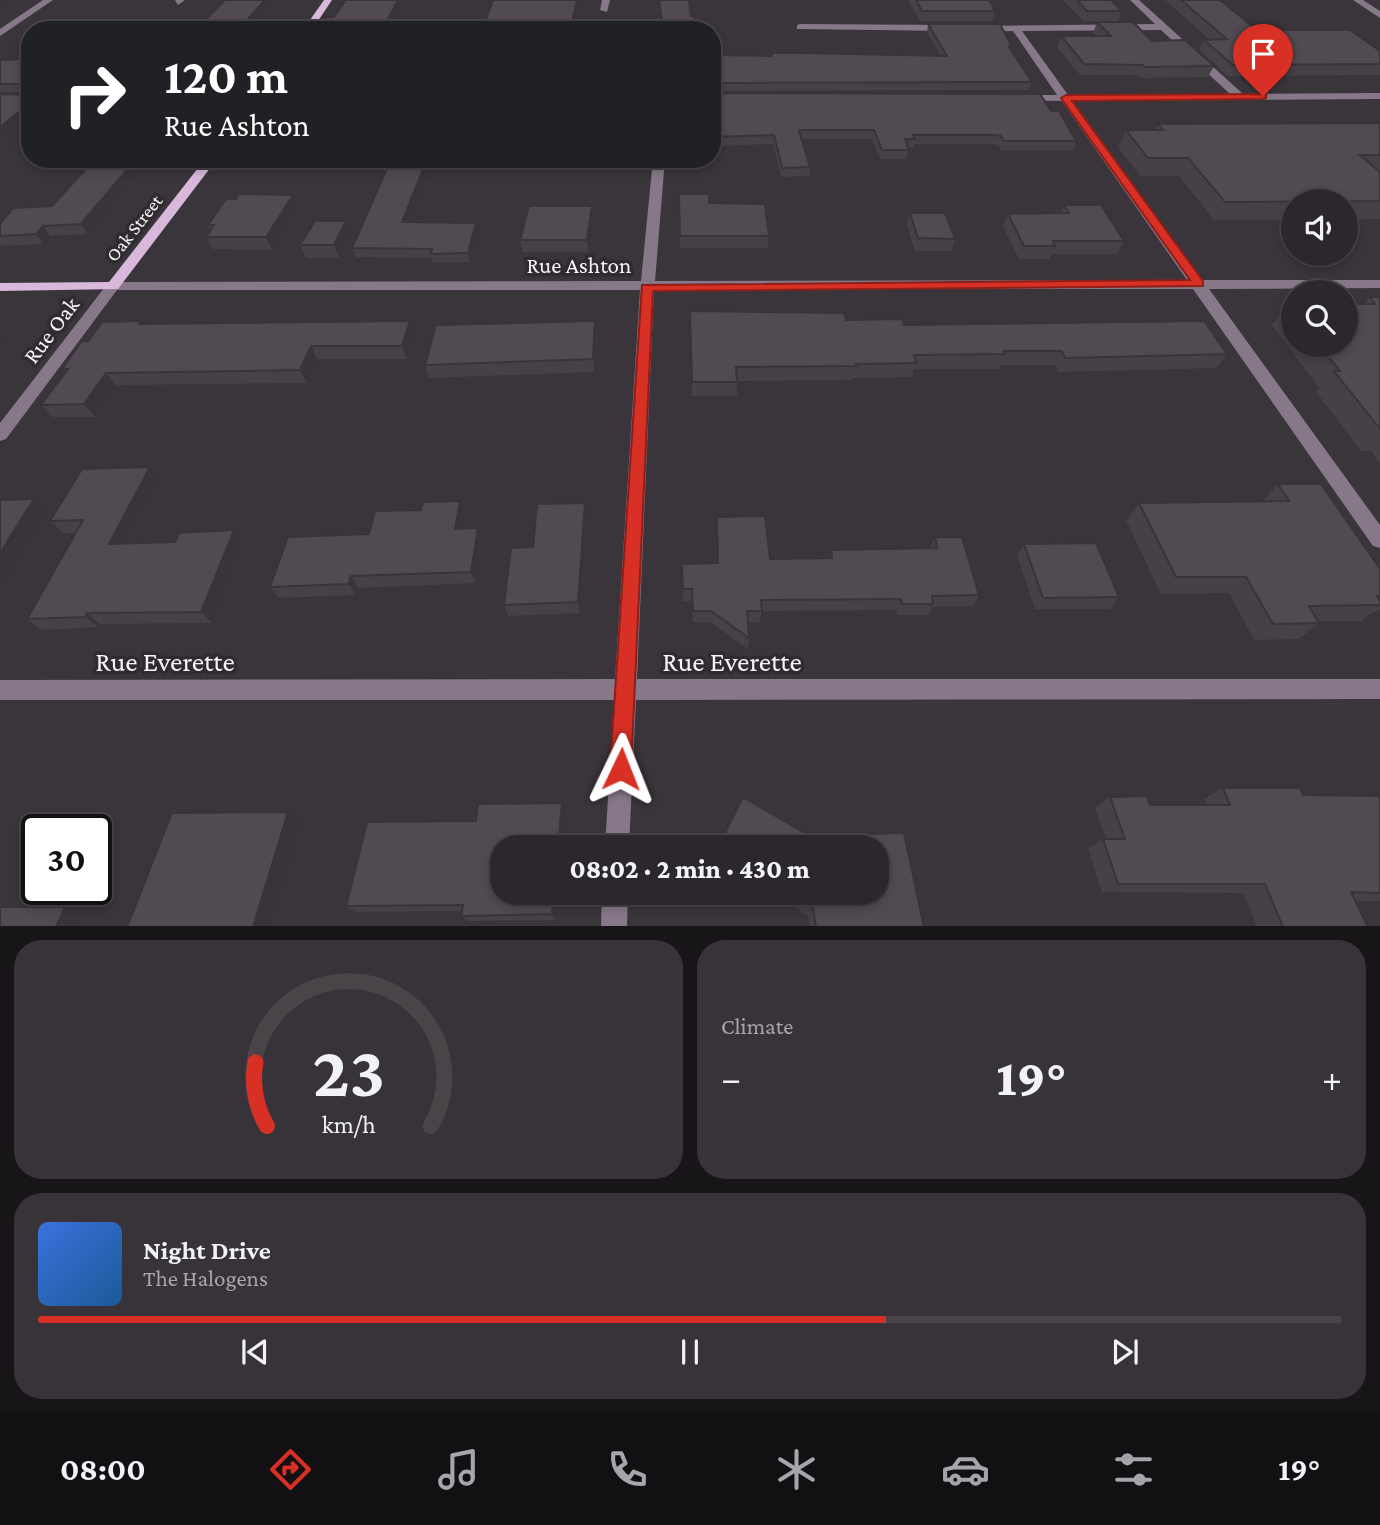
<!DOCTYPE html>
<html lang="en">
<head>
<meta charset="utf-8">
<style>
	:root { --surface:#2c272c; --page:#383338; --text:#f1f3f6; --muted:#a6a5a9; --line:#484448; --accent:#d93025 }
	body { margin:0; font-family:"Crimson Pro",serif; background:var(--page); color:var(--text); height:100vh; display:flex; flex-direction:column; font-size:26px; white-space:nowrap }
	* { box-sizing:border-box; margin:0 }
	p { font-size:23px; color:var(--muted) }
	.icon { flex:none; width:38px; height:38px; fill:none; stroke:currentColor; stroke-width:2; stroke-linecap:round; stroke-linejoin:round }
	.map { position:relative; height:926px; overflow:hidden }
	.details { display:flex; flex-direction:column; gap:14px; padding:14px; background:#181518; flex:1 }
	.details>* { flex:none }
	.guide { position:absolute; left:21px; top:21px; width:700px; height:147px; border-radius:28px; box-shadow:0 4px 10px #0003,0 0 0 2px var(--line); background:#202124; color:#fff; overflow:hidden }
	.tools { position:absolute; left:1281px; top:189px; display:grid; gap:14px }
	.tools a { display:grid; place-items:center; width:77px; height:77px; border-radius:50%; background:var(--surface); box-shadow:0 4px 10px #0003,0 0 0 2px var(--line); font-size:35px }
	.speed { position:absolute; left:21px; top:814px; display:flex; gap:14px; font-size:35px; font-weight:700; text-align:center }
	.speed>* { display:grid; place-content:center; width:91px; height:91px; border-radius:50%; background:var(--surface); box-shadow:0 4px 10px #0003,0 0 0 2px var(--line); line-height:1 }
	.speed .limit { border:4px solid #111; border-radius:10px; background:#fff; color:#111 }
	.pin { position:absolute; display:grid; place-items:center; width:60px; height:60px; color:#fff; margin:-72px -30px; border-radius:50% 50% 50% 0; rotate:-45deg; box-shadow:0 0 7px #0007 }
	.pin .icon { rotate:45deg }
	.me { position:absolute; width:77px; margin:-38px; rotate:2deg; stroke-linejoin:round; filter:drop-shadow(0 0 5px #0008) }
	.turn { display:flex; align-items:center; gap:24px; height:147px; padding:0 28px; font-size:32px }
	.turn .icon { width:91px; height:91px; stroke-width:2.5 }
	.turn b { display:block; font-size:49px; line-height:60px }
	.big { font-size:52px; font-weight:800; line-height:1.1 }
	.details .widget { flex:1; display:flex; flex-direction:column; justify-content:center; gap:10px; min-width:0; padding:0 24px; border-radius:28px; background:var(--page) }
	.details .dial { align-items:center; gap:0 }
	.dial svg { height:182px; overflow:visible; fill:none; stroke:var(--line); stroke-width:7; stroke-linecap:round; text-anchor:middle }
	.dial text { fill:var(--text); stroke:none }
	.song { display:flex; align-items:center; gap:21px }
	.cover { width:84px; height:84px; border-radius:10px; background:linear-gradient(135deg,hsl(220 70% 55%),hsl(210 70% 35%)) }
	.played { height:7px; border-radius:4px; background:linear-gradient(90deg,var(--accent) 65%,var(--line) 65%) }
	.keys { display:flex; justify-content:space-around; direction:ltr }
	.heat { display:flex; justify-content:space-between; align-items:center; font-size:38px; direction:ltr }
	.details .tiles { flex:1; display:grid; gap:14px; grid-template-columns:1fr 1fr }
	.widget:last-child { grid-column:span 2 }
	.trip { position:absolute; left:490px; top:835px; width:399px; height:70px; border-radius:28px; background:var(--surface); box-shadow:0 4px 10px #0003,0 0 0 2px var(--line); font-weight:800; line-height:70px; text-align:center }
	.tabs { display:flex; height:112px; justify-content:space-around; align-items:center; background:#121012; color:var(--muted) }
	.tabs .icon { width:49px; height:49px }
	.tabs .on { color:var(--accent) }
	.tabs b { font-size:32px; color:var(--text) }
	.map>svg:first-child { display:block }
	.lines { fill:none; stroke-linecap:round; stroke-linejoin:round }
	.minor { fill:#877889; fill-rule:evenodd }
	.major { fill:#d8b9dc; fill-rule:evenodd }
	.wall { fill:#464047 }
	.shaded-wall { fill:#393439 }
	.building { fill:#514a52; stroke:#393439; stroke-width:2 }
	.route { fill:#d93025; stroke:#8d1f18; stroke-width:2 }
	.labels { text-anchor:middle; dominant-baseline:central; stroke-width:7; stroke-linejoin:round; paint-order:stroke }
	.far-street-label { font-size:19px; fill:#f7f3f8; stroke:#302a31 }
	.street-label { font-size:23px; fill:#f7f3f8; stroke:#302a31 }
	.near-street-label { font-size:28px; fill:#f7f3f8; stroke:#302a31 }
</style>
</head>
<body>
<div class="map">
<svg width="1380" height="927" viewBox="0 0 1380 927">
	<rect width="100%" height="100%" fill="#3a343b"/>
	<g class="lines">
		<path class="minor" d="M 43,0 L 53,0 L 0,36 L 0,29 Z
			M 175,0 L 185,0 L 178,5 Z
			M 602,0 L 610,0 L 607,12 L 600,10 Z
			M 1130,0 L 1139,0 L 1243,94 L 1380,93 L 1380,99 L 1073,101 L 1202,280 L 1380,280 L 1380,288 L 1209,289 L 1380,525 L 1380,548 L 1373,546 L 1193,289 L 654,289 L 637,679 L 1380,679 L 1380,699 L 636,700 L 629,847 L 605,847 L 614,700 L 0,700 L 0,680 L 615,679 L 640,290 L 117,290 L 6,439 L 0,441 L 0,423 L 108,283 L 113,282 L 641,281 L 653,159 L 665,159 L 655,281 L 1187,280 L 1062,101 L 1016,100 L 1016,96 L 1020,95 L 1057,95 L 1013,31 L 978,32 L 973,29 L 978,26 L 1155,24 ZM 1161,30 L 1230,94 L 1068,95 L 1022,31 Z
			M 1353,0 L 1363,0 L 1380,11 L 1380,18 Z
			M 800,24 L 950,25 L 955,28 L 950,31 L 797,29 L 797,25 Z
			M 602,892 L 628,892 L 627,927 L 601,927 Z"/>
		<path class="major" d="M 324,0 L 332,0 L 312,30 L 303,30 Z
			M 205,159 L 217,159 L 118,289 L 0,291 L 0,283 L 109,282 Z"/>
	</g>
	<path class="wall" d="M 910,0 L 989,0 L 995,11 L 992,21 L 920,21 L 909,3 Z
		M 1063,0 L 1111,0 L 1122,11 L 1118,21 L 1083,21 Z
		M 1165,0 L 1220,0 L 1257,30 L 1380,64 L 1380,75 L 1228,76 L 1199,50 L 1204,40 L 1210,40 Z
		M 1097,22 L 1152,41 L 1214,66 L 1208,77 L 1140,78 L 1138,75 L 1080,75 L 1057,47 L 1061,36 L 1097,36 L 1093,33 Z
		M 928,24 L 1012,47 L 1011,51 L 1032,82 L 1029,90 L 712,91 L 712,55 L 771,56 L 771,53 L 940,55 L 927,33 Z
		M 30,59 L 30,117 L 0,141 L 0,94 L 24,95 L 25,92 L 0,92 L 0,60 Z
		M 712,93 L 1051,111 L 1076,141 L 1073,150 L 1001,150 L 998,145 L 991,144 L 914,144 L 913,148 L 908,148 L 907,159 L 880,159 L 872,139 L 802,139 L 810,167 L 809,176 L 781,177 L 773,144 L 712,146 Z
		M 1380,123 L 1380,219 L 1346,220 L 1346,201 L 1293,201 L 1293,220 L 1214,220 L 1179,176 L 1140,176 L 1118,147 L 1126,130 L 1155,130 L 1158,124 Z
		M 95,159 L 87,234 L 50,236 L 43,244 L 0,246 L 0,224 L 52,206 Z
		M 391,159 L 433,159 L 408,222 L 479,231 L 470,262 L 433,262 L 432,258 L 356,257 L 352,248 Z
		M 679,194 L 709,203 L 769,236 L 768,248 L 680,248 Z
		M 1064,205 L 1124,241 L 1117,254 L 1052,254 L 1050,259 L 1019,259 L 1003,226 L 1008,214 L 1061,213 Z
		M 592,206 L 593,219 L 589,252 L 523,252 L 520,240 Z
		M 299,207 L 272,250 L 213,249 L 206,237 L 210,230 L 208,225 Z
		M 910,213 L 955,239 L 951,251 L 915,251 L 907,225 Z
		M 351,233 L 339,258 L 306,258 L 300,245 Z
		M 1370,297 L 1380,297 L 1380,464 L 1371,451 L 1361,451 L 1316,392 L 1319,388 L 1272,325 L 1287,304 L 1293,304 L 1293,345 L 1346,345 L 1364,304 Z
		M 690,311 L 846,320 L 1227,354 L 1216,368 L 1058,372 L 1055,365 L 1001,365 L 999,369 L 914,369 L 912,377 L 854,378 L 853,380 L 737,381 L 737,396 L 692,396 Z
		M 141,321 L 143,324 L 410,321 L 415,334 L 406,359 L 317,359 L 307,383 L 116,385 L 95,417 L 53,417 L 41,405 L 65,373 L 62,369 L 88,341 Z
		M 595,321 L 596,334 L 594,372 L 429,378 L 425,365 Z
		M 161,479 L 128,543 L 175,542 L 234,530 L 243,542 L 212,623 L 100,624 L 99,627 L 41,630 L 27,619 L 75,533 L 63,533 L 50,521 Z
		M 1278,484 L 1380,569 L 1380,609 L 1376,612 L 1373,612 L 1361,621 L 1318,621 L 1319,623 L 1299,639 L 1254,640 L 1229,593 L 1161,594 L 1126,520 L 1139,503 L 1262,502 Z
		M 460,501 L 465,513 L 462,529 L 482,540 L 476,583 L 358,588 L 356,595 L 279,598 L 270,587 L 369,534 L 421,510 Z
		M 587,515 L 580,613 L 508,616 L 504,605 L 533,547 Z
		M 717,517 L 770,559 L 829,558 L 831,550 L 930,548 L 935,537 L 979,595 L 973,606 L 932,607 L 928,615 L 897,615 L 896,610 L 762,611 L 760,622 L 748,622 L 749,638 L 748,649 L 710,622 L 693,622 L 692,601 L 683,601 L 682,564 L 717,563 Z
		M 1024,544 L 1119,597 L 1110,609 L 1035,609 L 1017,555 Z
		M 1223,788 L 1303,795 L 1380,796 L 1380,901 L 1355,901 L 1368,927 L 1257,927 L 1243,893 L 1102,892 L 1088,849 L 1103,839 L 1106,839 L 1095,808 L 1110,797 L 1150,805 L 1207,805 L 1204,799 Z
		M 565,811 L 562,847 L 502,847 L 502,892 L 559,892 L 556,920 L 468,921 L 461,916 L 462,911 L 356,912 L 346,906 L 476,821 Z
		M 810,836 L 924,927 L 810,927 L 808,916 L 772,892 L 877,892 Z"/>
	<path class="shaded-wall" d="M 0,0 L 11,0 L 0,8 Z
		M 265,0 L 275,0 L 248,30 L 238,30 Z
		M 398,0 L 400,0 L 401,5 L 388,30 L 382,30 Z
		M 577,0 L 579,0 L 579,2 L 573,30 L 570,30 Z
		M 30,103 L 30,117 L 0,141 L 0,127 Z
		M 136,159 L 149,159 L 87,234 L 81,224 Z
		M 427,159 L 433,159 L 405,230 L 402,222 Z
		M 293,195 L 299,207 L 272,250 L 266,237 Z
		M 592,206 L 593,219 L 589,252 L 587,240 Z
		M 346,221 L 351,233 L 339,258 L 334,245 Z
		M 476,223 L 479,231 L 470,262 L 468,253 Z
		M 43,226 L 50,236 L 43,244 L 36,234 Z
		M 410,321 L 415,334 L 406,359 L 402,346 Z
		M 595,321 L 596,334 L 594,372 L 593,359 Z
		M 0,338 L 4,342 L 0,347 Z
		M 311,346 L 317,359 L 307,383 L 300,370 Z
		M 106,373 L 116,385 L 95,417 L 84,404 Z
		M 150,467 L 161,479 L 121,555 L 109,544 Z
		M 34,499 L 47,511 L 0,589 L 0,553 Z
		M 460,501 L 465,513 L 460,541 L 455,529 Z
		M 585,503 L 587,515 L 580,613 L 578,602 Z
		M 478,528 L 482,540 L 476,583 L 471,572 Z
		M 234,530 L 243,542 L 212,623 L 201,612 Z
		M 351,576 L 358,588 L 356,595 L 348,584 Z
		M 87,613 L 100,624 L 99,627 L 85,617 Z
		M 562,803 L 565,811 L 562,847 L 558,847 Z
		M 288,812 L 301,821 L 270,927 L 253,927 Z
		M 554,892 L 559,892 L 556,920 L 552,914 Z
		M 65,907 L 83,912 L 76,927 L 56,927 Z"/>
	<path class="building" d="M 225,0 L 265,0 L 238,30 L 195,30 Z
		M 346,0 L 398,0 L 382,30 L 319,30 L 327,17 L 334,17 Z
		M 493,0 L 577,0 L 570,30 L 482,30 Z
		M 659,0 L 689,0 L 691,16 L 694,16 L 696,30 L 663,30 Z
		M 916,0 L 989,0 L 995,11 L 922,11 Z
		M 1077,0 L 1111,0 L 1122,11 L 1087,11 Z
		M 1181,0 L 1220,0 L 1257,30 L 1350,30 L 1380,51 L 1380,64 L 1233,65 L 1204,40 L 1227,39 Z
		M 1097,22 L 1133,22 L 1152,41 L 1185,40 L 1214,66 L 1145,67 L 1143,65 L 1084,64 L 1061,36 L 1111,36 Z
		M 928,24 L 1000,24 L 1012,47 L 1009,47 L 1032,82 L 712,83 L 712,55 L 772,56 L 771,53 L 801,53 L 947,56 Z
		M 30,59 L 30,103 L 0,127 L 0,94 L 24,95 L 27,86 L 24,84 L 0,84 L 0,60 Z
		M 712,93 L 1040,94 L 1051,111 L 1059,111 L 1076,141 L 1004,141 L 1001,136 L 994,135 L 913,135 L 915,139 L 905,139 L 909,150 L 882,150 L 874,130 L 799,130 L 810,167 L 782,168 L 774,135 L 712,137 Z
		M 1380,123 L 1380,155 L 1360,155 L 1380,172 L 1380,201 L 1225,202 L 1188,158 L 1148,158 L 1126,130 L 1163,130 L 1158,124 Z
		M 95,159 L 136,159 L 81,224 L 43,226 L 36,234 L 0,236 L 0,224 L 13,208 L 52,206 Z
		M 391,159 L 427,159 L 402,222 L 476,223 L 468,253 L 431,254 L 432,249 L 352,248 Z
		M 239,194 L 293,195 L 266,237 L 206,237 L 214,225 L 208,225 L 226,199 L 236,199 Z
		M 679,194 L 709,194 L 709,203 L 765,204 L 769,236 L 680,236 Z
		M 1064,205 L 1101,205 L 1124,241 L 1053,241 L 1055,246 L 1024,246 L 1008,214 L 1069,213 Z
		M 529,206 L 592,206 L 587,240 L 520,240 Z
		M 910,213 L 945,213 L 955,239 L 918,238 Z
		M 315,221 L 346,221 L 334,245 L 300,245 Z
		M 1370,297 L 1380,297 L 1380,429 L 1334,371 L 1340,371 L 1319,345 L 1346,345 L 1346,304 L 1375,304 Z
		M 1287,304 L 1293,304 L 1293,312 Z
		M 690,311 L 844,313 L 846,320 L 903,319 L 904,325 L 1204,321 L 1227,354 L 1065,358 L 1062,351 L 1004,351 L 1005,354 L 914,355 L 916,363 L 856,364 L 857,366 L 736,367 L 737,382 L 692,382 Z
		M 141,321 L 139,324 L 410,321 L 402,346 L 311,346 L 300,370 L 106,373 L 84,404 L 41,405 L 68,369 L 62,369 L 82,341 L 88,341 L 102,322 Z
		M 595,321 L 593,359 L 425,365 L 436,325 Z
		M 150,467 L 109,544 L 175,542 L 179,533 L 234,530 L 201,612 L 87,613 L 85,617 L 27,619 L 83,520 L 50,521 L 82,469 Z
		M 1278,484 L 1321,484 L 1380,569 L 1380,596 L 1377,596 L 1380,601 L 1380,605 L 1309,606 L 1319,623 L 1273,624 L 1246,577 L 1176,577 L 1139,503 L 1289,501 Z
		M 34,499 L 0,553 L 0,500 Z
		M 460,501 L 455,529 L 478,528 L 471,572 L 351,576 L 348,584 L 270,587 L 288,537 L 369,534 L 375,511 L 421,510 L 423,502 Z
		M 585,503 L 578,602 L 504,605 L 511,548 L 533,547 L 537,504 Z
		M 765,516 L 770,559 L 832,558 L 831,550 L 937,548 L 935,537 L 962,537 L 979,595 L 932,596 L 933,604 L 902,604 L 901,599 L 761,600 L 762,611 L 747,611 L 749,638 L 711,611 L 693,611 L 692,589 L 683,589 L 682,564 L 718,563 L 717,517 Z
		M 1096,543 L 1119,597 L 1043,598 L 1024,544 Z
		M 1223,788 L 1300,788 L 1303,795 L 1380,796 L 1380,893 L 1351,892 L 1368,927 L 1283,927 L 1265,884 L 1118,884 L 1103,839 L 1125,839 L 1110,797 L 1147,796 L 1150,805 L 1230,805 Z
		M 743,797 L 810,836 L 904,833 L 924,927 L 816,927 L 813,908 L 789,892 L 877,892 L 877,847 L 718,847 Z
		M 562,803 L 558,847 L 502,847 L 502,892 L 554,892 L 552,914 L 461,916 L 463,905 L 346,906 L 367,822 L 476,821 L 478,804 Z
		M 288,812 L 253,927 L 127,927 L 172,813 Z
		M 0,907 L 65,907 L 56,927 L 0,927 Z"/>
	<path class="route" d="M 1266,94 L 1266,98 L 1263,99 L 1072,101 L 1203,281 L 1203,286 L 653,291 L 631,769 L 628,776 L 621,780 L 613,776 L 610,769 L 642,285 L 1190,280 L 1061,98 L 1066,95 Z"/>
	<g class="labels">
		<g class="far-street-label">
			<text transform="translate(134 228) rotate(-52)">Oak Street</text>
		</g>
		<g class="street-label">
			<text x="579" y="265">Rue Ashton</text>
			<text transform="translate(51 330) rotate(-53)">Rue Oak</text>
		</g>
		<g class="near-street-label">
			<text x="165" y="661">Rue Everette</text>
			<text x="732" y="661">Rue Everette</text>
		</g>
	</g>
</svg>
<div class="tools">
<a><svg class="icon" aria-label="sound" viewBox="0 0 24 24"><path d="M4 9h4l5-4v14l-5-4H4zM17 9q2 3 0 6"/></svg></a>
<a><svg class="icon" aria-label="search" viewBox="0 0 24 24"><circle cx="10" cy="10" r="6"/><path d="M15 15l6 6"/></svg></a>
</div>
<div class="speed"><div class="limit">30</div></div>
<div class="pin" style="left:1263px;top:96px;background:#d93025"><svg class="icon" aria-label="arrive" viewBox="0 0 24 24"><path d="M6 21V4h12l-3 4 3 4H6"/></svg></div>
<svg class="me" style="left:621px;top:769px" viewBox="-20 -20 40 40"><path d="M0-17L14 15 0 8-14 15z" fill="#d93025" stroke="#fff" stroke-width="4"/></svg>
<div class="trip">08:02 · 2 min · 430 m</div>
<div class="guide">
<div class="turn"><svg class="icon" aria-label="right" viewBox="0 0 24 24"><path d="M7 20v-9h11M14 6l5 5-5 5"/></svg><div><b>120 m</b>Rue Ashton</div></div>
</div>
</div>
<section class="details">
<div class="tiles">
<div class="widget dial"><svg viewBox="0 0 100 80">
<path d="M14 69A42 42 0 1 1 86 69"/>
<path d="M14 69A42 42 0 0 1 9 41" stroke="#d93025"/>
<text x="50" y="56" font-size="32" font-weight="700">23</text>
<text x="50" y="72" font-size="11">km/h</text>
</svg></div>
<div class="widget"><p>Climate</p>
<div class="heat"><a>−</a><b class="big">19°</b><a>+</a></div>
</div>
<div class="widget">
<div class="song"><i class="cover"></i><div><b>Night Drive</b><p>The Halogens</p></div></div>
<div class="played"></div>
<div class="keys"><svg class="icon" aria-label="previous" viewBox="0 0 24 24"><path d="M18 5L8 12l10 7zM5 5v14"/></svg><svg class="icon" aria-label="pause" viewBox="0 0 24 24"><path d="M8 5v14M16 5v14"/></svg><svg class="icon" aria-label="next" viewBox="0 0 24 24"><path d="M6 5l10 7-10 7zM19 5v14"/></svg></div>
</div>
</div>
</section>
<nav class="tabs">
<b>08:00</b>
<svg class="icon on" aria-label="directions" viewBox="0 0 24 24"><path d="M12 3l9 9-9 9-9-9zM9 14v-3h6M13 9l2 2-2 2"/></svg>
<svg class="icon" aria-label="music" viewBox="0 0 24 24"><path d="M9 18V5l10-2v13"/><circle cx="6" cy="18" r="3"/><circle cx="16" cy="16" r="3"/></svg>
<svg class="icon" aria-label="phone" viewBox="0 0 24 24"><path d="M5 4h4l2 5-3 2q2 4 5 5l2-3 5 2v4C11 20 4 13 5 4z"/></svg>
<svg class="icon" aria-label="climate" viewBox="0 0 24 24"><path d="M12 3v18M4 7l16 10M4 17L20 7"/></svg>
<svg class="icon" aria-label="car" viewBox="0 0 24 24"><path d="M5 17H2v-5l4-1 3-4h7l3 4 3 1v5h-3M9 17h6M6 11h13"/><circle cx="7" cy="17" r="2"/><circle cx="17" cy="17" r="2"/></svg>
<svg class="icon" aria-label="filters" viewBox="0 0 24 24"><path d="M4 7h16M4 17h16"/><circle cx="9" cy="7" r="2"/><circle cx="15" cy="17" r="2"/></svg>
<b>19°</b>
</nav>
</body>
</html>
